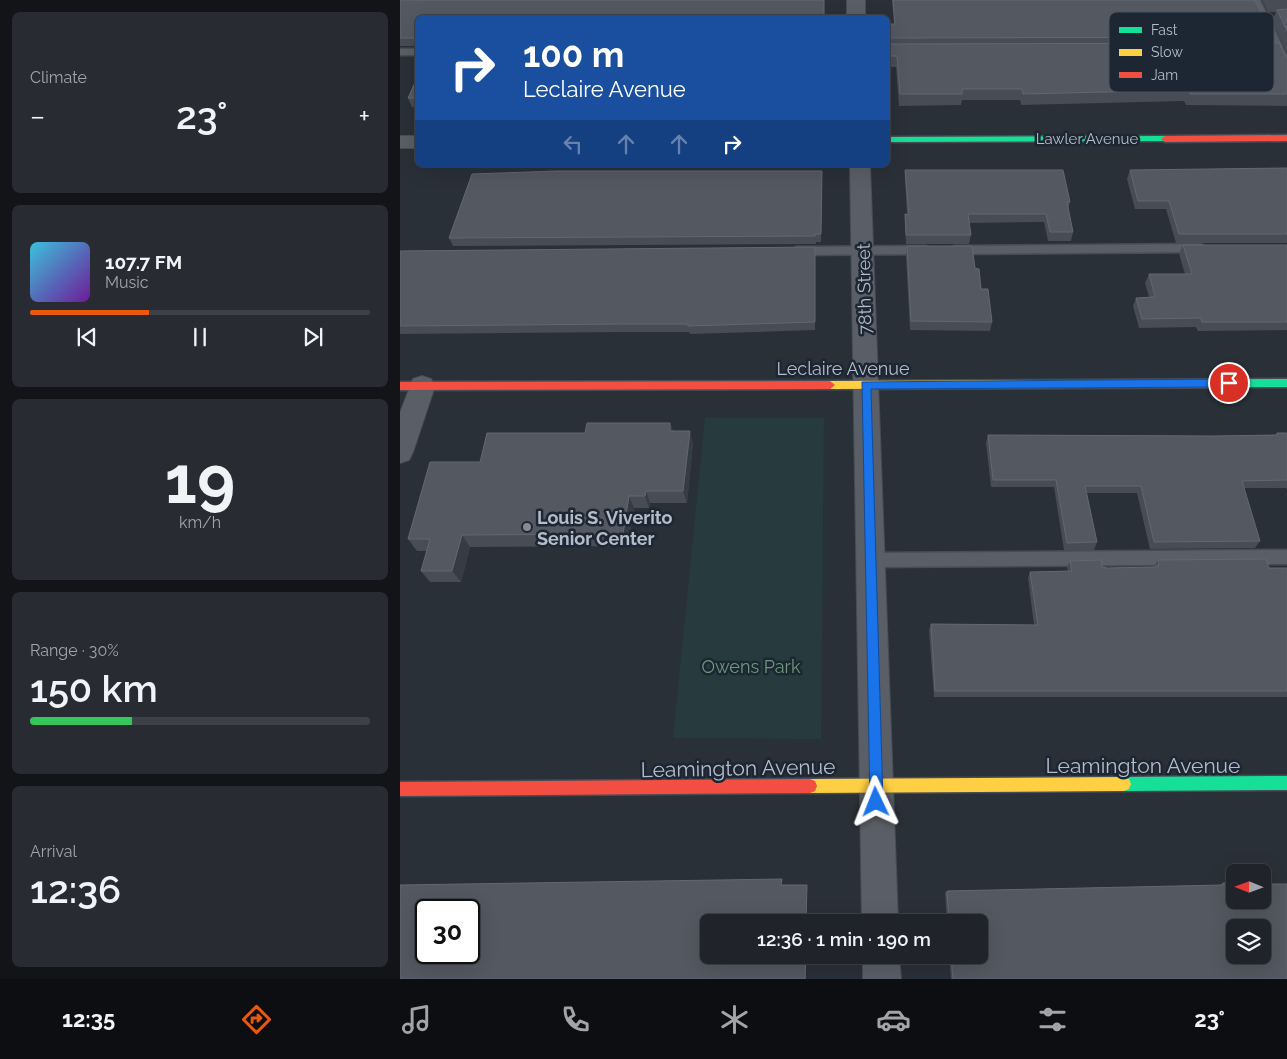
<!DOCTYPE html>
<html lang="en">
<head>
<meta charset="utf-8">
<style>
	:root { --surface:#20242a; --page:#282c32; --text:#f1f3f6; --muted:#a2a4a8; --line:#3d4147; --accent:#ea580c }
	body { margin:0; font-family:Raleway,sans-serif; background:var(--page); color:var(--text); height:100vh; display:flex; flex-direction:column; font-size:19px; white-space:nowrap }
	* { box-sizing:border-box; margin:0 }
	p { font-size:16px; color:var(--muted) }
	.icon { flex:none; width:28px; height:28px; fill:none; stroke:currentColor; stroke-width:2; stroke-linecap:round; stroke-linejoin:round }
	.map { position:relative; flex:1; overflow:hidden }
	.side { display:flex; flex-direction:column; gap:12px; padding:12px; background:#121417; width:400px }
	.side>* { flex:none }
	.banner { position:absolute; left:15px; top:15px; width:475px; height:152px; border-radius:8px; box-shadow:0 5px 20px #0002,0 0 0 1px var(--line); background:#1a4fa0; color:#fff; overflow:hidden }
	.needle { width:32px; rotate:271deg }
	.controls { position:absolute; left:826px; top:864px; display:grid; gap:10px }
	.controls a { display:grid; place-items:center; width:45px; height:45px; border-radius:8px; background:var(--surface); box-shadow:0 5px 20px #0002,0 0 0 1px var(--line); font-size:25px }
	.speed { position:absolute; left:15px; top:899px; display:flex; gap:10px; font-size:25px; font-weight:700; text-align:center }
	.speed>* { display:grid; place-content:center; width:65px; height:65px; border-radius:50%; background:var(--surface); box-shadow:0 5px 20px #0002,0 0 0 1px var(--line); line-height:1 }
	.speed .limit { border:2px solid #111; border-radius:8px; background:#fff; color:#111 }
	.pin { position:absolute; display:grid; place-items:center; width:42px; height:42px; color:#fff; margin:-21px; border:2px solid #fff; border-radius:50%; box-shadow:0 1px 5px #0007 }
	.me { position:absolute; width:55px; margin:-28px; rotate:358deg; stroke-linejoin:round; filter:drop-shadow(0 0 4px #0008) }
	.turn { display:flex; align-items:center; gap:18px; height:105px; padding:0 25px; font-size:22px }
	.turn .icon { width:65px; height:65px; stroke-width:2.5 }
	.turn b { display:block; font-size:35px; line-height:42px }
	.lanes { display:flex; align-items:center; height:48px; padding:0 25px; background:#0003; justify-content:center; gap:25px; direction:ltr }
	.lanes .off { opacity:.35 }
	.big { font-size:38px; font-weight:600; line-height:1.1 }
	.side .tile { flex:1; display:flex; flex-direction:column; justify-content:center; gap:8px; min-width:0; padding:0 18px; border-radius:8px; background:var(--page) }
	.side .dial { align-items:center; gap:0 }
	.dial b { font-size:65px; line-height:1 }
	.song { display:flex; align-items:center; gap:15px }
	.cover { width:60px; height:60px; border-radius:8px; background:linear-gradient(135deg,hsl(190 70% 55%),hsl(280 70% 35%)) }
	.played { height:5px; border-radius:2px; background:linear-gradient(90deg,var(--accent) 35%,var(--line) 35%) }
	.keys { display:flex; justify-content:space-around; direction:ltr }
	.heat { display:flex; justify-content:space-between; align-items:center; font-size:28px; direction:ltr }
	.charge { height:8px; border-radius:4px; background:linear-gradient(90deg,#34c759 30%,var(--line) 0) }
	.trip { position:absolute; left:300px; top:914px; width:288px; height:50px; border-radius:8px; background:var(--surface); box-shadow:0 5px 20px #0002,0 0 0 1px var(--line); font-weight:600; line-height:50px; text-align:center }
	.menu { display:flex; height:80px; justify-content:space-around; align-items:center; background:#0d0e11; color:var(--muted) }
	.menu .icon { width:35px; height:35px }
	.menu .on { color:var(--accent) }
	.menu b { font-size:22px; color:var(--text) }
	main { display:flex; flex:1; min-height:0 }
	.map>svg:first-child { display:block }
	.green { fill:#273a3e }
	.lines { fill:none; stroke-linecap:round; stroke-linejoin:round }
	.lane-casing { stroke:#484c55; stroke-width:3 }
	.street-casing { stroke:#484c55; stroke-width:2 }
	.fast-casing { stroke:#484c55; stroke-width:3 }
	.slow-casing { stroke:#484c55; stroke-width:3 }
	.jam-casing { stroke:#484c55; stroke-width:3 }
	.lane { fill:#5a5e66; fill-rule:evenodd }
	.street { fill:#5a5e66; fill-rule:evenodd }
	.fast { fill:#16e098; fill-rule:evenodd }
	.slow { fill:#ffcf43; fill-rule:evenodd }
	.jam { fill:#f24e42; fill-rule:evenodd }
	.wall { fill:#474c55 }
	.shaded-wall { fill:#373c44 }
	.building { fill:#535861; stroke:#626872; fill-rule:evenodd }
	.route { fill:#1a73e8; stroke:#114b97 }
	.poi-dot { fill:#848b96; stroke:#1d2633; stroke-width:2 }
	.labels { text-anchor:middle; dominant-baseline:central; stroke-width:5; stroke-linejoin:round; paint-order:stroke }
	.far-street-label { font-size:15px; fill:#b4bcc9; stroke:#1d2633 }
	.street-label { font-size:18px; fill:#b4bcc9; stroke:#1d2633 }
	.poi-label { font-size:18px; font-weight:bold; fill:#b4bcc9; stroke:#1d2633; text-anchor:start }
	.park-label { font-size:18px; fill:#6b9a76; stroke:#1d2633 }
	.near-street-label { font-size:21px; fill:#b4bcc9; stroke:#1d2633 }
	.key { fill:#1d2633; stroke:#4a5360; stroke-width:1 }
	.key-label { font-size:14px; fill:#b4bcc9 }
</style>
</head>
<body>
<main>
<section class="side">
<div class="tile"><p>Climate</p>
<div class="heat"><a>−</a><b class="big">23°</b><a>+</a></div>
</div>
<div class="tile">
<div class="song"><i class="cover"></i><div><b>107.7 FM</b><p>Music</p></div></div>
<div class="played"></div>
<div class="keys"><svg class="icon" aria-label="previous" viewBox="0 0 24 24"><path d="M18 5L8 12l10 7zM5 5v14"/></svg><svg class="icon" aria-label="pause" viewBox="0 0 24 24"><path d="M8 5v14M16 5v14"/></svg><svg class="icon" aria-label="next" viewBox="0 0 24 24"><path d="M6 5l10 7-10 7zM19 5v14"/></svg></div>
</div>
<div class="tile dial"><b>19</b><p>km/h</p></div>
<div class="tile"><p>Range · 30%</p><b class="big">150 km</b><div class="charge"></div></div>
<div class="tile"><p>Arrival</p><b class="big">12:36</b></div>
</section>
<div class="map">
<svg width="887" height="979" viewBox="0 0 887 979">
	<rect width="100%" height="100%" fill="#2a3038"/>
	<path class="green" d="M 305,418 L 424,418 L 421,739 L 273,738 Z"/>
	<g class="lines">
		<g class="lane-casing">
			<path id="lane" d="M 850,0 L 860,0 L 887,56 L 887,70 L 882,67 Z
				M 0,49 L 18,49 L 18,55 L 0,55 Z
				M 801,244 L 807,248 L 801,252 L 554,254 L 548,250 L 554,246 Z
				M 526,246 L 532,250 L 526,254 L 396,255 L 390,251 L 396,247 Z
				M 887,550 L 887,564 L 470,567 L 464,565 L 462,560 L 464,555 L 470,553 Z"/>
		</g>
		<g class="street-casing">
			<path id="street" d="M 447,0 L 465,0 L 465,18 L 447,18 Z
				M 0,136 L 18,136 L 18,148 L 0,148 Z
				M 450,165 L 470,165 L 498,922 L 462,922 Z
				M 22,376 L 31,379 L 35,386 L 13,452 L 9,460 L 0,463 L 0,413 L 13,379 Z
				M 463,955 L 499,955 L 501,979 L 463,979 Z"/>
		</g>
		<g class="fast-casing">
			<path id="fast" d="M 765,136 L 769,139 L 768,141 L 488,142 L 488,137 Z
				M 887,379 L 887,387 L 683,388 L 678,384 L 683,380 Z
				M 887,776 L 887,790 L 724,791 L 719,789 L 717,784 L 719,779 L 724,777 Z"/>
		</g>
		<g class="slow-casing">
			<path id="slow" d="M 683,380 L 688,384 L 683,388 L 430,389 L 425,385 L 430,381 Z
				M 724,777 L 729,779 L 731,784 L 729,789 L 724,791 L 410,793 L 405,791 L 403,786 L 405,781 L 410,779 Z"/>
		</g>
		<g class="jam-casing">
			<path id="jam" d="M 887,135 L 887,141 L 765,142 L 761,139 L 765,136 Z
				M 430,381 L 435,385 L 430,389 L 0,390 L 0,382 Z
				M 410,779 L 415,781 L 417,786 L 415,791 L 410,793 L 0,796 L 0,782 Z"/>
		</g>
		<use href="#lane" class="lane"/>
		<use href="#street" class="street"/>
		<use href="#fast" class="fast"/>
		<use href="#slow" class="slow"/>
		<use href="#jam" class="jam"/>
	</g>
	<path class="wall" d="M 0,0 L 18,18 L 18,46 L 0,46 Z
		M 492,0 L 855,0 L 873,37 L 870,43 L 887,57 L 887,106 L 786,105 L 784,101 L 621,105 L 620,100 L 562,100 L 561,105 L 499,106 L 496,67 L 488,67 L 488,24 L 494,24 Z
		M 862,0 L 887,0 L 887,52 L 872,22 L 876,12 L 868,12 Z
		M 18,76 L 18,107 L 12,107 L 8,98 Z
		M 887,168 L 887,243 L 776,243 L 766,209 L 735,209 L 727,179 L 730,170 Z
		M 505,170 L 670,202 L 668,210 L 673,232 L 671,241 L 648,241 L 644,222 L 569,223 L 571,235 L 569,244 L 506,244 L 505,223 L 505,214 L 507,215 L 505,179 Z
		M 422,171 L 421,242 L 416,242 L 416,244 L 53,246 L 49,238 Z
		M 783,245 L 887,245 L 887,330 L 798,331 L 796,327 L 739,328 L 733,306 L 736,298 L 749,297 L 745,283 L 749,274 L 785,274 L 779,254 Z
		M 507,246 L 575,268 L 592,322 L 590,331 L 510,330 L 506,256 Z
		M 415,247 L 415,330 L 290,334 L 289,332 L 225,332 L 0,334 L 0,251 Z
		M 270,423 L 273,431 L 293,443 L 287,503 L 250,503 L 249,508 L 234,508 L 228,546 L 70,547 L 61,582 L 30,582 L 21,571 L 27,551 L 17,551 L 8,539 L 185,433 Z
		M 877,433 L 887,433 L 887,490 L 886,488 L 844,488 L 860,541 L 855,548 L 750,549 L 737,493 L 687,493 L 697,542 L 694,550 L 664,550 L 654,487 L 591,487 L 586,443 L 588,435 L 814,436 L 875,435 Z
		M 758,560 L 869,568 L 887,568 L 887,697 L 534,697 L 529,630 L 531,624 L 634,625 L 628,578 L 630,572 L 668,571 L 667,567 L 670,561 L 707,568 L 754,567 Z
		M 823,883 L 887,979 L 551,979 L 549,955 L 579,955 L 579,922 L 547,922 L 545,893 L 547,891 L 819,885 Z"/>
	<path class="shaded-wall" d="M 270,423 L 274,436 L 270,431 Z
		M 290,431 L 293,443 L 287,503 L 283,491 Z
		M 246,491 L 250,503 L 249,508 L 245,496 Z
		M 229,496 L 234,508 L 228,546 L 223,534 Z
		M 62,535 L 70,547 L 61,582 L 52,571 Z
		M 407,885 L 407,922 L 406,922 Z
		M 406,955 L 406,979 L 405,979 Z"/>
	<path class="building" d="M 0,0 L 424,0 L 424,18 L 18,18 L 18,38 L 0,38 Z
		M 493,0 L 855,0 L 873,37 L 488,38 L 488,24 L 495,24 Z
		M 887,9 L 887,31 L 877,10 Z
		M 879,43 L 885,56 L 887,57 L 887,94 L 790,94 L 788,90 L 623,94 L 622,89 L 562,89 L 562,94 L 500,94 L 497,56 L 489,56 L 488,44 Z
		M 18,76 L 18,98 L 8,98 Z
		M 887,168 L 887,234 L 779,234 L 769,201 L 738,201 L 730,170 Z
		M 505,170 L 663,170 L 670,202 L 667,202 L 673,232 L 650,232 L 646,214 L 568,214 L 571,235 L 506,235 L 505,214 L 509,215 Z
		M 156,171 L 422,171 L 421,234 L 415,234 L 415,236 L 49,238 L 72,174 Z
		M 783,245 L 887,245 L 887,322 L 802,322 L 801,318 L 742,319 L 736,298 L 755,297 L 749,274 L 792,274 Z
		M 507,246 L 572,246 L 575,268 L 579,269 L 581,289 L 588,289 L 592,322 L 511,321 Z
		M 415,247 L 415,322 L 288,326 L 288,324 L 223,324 L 0,326 L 0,251 Z
		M 187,423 L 270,423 L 270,431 L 290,431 L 283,491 L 246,491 L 245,496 L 229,496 L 223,534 L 62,535 L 52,571 L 21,571 L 30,539 L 8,539 L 30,462 L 80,462 L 87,433 L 185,433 Z
		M 877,433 L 887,433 L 887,480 L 842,481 L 860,541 L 754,542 L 741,486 L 685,486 L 697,542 L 667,543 L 656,480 L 593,480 L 588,435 L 814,436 L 877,435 Z
		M 866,559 L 869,568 L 887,568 L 887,691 L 535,691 L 531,624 L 638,625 L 630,572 L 672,571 L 670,561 L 701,560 L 702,567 L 707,568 L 755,567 L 759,565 L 758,560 Z
		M 382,879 L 381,885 L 407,885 L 406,922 L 309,922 L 309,955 L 406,955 L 405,979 L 0,979 L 0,885 ZM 26,910 L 69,910 L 69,952 L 26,952 Z
		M 823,883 L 835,883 L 835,900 L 862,900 L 862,884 L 887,884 L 887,979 L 553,979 L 551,955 L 579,955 L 579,922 L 549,922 L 547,891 L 823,885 ZM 835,928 L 862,928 L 862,955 L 835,955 Z"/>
	<path class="route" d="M 829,379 L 834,383 L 829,387 L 471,389 L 483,802 L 481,807 L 476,809 L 472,807 L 470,802 L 462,382 Z"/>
	<circle class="poi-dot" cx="127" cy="527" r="5"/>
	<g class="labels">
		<g class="far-street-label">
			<text x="687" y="139">Lawler Avenue</text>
		</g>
		<g class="street-label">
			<text transform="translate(464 289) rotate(-91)">78th Street</text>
			<text x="443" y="368">Leclaire Avenue</text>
		</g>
		<g class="poi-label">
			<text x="137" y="517">Louis S. Viverito<tspan x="137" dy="21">Senior Center</tspan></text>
		</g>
		<g class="park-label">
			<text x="351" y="666">Owens Park</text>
		</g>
		<g class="near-street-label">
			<text x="743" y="765">Leamington Avenue</text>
			<text transform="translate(338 768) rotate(-1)">Leamington Avenue</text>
		</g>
	</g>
	<rect x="709" y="12" width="165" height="80" rx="8" class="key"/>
	<rect x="719" y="27" width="23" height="6" fill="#16e098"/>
	<rect x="719" y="49" width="23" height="7" fill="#ffcf43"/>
	<rect x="719" y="72" width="23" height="6" fill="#f24e42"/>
	<g class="key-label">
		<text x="751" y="35">Fast</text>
		<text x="751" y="57">Slow</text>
		<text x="751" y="80">Jam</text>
	</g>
</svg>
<div class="controls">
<a><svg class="needle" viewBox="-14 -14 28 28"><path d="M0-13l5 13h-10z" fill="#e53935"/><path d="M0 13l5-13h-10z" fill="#a2a4a8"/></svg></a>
<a><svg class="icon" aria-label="layers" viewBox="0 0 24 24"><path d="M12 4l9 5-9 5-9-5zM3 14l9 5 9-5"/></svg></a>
</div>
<div class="speed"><div class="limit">30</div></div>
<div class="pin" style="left:829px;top:383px;background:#d93025"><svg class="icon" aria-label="arrive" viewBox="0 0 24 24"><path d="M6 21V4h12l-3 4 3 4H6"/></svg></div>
<svg class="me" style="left:476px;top:802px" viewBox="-20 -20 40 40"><path d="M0-17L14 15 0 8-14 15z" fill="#1a73e8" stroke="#fff" stroke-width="4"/></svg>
<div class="trip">12:36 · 1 min · 190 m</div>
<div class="banner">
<div class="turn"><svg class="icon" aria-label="right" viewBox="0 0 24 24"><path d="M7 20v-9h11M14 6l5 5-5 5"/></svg><div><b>100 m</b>Leclaire Avenue</div></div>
<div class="lanes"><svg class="icon off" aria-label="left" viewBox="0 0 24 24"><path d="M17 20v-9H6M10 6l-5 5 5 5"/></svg><svg class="icon off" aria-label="ahead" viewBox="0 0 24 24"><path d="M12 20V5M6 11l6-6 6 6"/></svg><svg class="icon off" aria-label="ahead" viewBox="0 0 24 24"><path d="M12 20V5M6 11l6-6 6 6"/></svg><svg class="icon" aria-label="right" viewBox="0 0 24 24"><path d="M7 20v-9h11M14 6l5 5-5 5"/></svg></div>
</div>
</div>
</main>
<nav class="menu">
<b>12:35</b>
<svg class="icon on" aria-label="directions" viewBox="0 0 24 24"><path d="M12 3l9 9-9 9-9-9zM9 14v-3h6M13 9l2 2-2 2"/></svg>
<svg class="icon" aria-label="music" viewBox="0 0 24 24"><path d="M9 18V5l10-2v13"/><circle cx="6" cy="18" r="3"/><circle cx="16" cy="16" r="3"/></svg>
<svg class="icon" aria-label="phone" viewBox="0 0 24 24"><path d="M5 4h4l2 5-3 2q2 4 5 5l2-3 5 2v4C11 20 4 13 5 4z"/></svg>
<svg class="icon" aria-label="climate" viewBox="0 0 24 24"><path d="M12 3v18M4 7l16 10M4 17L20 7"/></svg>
<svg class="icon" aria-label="car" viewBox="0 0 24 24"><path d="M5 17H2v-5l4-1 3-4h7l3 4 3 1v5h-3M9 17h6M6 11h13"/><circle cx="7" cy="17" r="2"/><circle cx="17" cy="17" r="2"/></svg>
<svg class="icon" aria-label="filters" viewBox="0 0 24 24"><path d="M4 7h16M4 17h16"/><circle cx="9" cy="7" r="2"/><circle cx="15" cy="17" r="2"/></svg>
<b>23°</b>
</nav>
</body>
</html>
